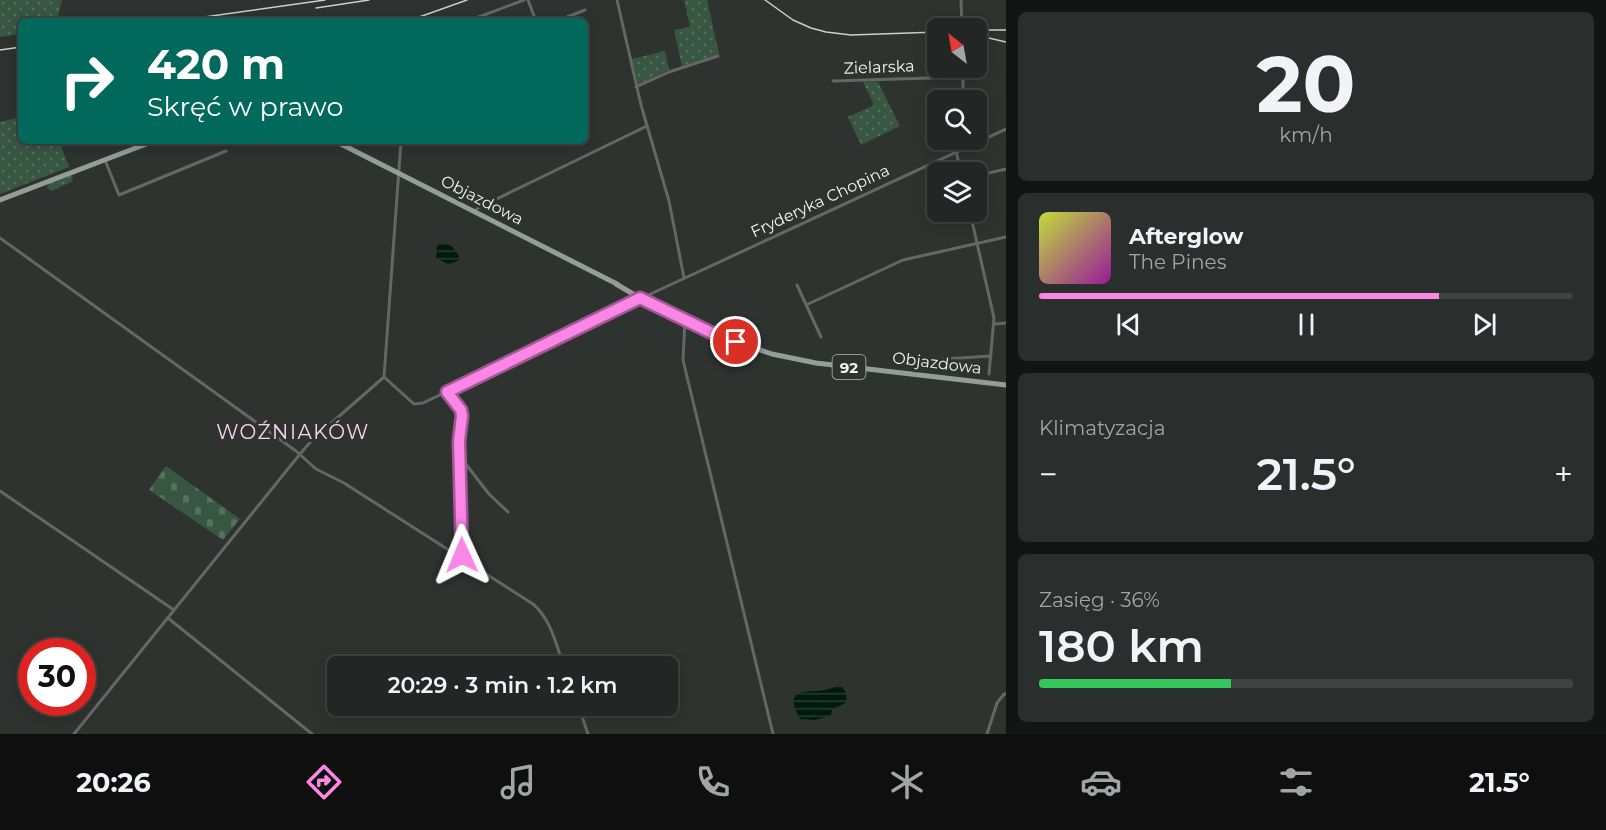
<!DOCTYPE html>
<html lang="pl">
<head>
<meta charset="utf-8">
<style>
	:root { --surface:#222624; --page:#2a2e2c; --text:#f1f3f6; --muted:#a2a5a6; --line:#3f4341; --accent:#fb86e5 }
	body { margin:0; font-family:Montserrat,sans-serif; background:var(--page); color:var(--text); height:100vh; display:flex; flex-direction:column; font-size:22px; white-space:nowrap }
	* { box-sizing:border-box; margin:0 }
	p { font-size:20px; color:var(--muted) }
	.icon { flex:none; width:33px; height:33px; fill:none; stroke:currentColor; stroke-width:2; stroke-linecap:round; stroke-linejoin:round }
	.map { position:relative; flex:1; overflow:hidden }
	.drawer { display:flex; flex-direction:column; gap:12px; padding:12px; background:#131514; width:600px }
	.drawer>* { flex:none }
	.hud { position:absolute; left:18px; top:18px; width:570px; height:126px; border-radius:9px; box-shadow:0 3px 15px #0003,0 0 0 2px var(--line); background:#00695c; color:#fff; overflow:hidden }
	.needle { width:39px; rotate:329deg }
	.controls { position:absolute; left:927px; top:18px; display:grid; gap:12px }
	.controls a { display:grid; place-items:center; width:60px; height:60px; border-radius:9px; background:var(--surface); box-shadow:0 3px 15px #0003,0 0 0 2px var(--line); font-size:30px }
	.speed { position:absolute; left:18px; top:638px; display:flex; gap:12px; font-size:30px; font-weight:700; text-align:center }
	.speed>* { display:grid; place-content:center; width:78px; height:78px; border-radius:50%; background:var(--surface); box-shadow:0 3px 15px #0003,0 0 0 2px var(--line); line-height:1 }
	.speed .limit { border:9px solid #d22; background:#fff; color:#111 }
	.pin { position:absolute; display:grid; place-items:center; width:51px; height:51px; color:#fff; margin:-26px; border:3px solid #fff; border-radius:50%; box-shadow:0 2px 6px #0007 }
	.me { position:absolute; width:66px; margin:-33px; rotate:359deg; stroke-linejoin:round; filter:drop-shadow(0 0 4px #0008) }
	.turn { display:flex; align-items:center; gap:21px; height:126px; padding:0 30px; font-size:27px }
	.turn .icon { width:78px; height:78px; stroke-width:2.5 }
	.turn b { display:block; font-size:42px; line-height:51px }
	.big { font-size:45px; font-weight:600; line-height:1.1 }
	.drawer .card { flex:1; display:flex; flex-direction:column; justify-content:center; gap:9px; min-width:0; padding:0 21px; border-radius:9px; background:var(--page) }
	.drawer .dial { align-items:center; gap:0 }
	.dial b { font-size:78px; line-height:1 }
	.song { display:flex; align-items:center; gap:18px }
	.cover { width:72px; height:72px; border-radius:9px; background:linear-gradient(135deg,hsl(70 70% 55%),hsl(300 70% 35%)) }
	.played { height:6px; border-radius:3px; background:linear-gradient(90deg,var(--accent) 75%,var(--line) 75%) }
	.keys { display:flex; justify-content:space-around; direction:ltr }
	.heat { display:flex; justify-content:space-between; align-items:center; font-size:33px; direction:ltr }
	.charge { height:9px; border-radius:4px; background:linear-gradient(90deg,#34c759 36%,var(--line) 0) }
	.trip { position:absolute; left:327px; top:656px; width:351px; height:60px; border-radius:9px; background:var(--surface); box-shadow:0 3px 15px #0003,0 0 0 2px var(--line); font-weight:600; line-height:60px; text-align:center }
	.tabs { display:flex; height:96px; justify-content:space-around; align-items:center; background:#0e0f0e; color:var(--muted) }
	.tabs .icon { width:42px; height:42px }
	.tabs .selected { color:var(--accent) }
	.tabs b { font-size:27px; color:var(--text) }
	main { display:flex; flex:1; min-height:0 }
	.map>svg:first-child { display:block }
	.grass { fill:url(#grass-dots) }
	.cemetery { fill:url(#cemetery-stones) }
	.water { fill:url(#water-rules) }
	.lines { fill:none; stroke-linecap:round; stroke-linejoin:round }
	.minor { stroke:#656765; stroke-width:3 }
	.major { stroke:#969c98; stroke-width:5 }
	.rail { stroke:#cccfcd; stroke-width:1.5 }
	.route-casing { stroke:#a35795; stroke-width:15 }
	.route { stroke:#fb86e5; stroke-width:10 }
	.labels { text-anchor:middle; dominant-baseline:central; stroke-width:6; stroke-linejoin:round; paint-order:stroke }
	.shield { fill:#2e3330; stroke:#b6b9b7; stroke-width:1.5 }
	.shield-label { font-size:15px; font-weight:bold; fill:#f0f3f1 }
	.street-label { font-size:16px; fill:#f0f3f1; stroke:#2e3330 }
	.quarter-label { font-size:20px; letter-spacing:1.5px; fill:#fad2f0; stroke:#2e3330 }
</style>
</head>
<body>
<main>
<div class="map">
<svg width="1006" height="734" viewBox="0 0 1006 734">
	<defs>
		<pattern id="grass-dots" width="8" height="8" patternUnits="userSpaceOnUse" patternTransform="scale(1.5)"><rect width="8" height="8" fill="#385742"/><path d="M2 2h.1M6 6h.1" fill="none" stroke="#55705e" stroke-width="1.8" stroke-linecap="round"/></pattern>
		<pattern id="cemetery-stones" width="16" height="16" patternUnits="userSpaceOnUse" patternTransform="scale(1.5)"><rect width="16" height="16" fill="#385742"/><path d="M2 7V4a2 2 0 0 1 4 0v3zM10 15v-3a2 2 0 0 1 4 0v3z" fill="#55705e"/></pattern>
		<pattern id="water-rules" width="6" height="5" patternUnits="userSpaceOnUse" patternTransform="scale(1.5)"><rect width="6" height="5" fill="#001b0b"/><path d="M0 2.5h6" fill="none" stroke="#263d2f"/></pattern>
	</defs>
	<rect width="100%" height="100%" fill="#2e3330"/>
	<path class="grass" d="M 0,0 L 62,0 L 57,21 L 21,21 L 21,34 L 0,37 Z
		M 684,0 L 707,0 L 719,54 L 682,66 L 674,30 L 690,27 Z
		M 665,51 L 669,70 L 638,85 L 632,59 Z
		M 863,82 L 878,82 L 900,126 L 861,145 L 848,117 L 874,105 Z
		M 21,117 L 21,141 L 59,141 L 69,167 L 0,194 L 0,122 Z
		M 72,175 L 73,180 L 71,182 L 51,191 L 47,188 L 48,184 Z"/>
	<path class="cemetery" d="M 166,466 L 240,519 L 223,540 L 149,490 Z"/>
	<path class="water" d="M 440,243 C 451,242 456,250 460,259 L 458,261 L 448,264 L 436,258 L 437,246 Z
		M 839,685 C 845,688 848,696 846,703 L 832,709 L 831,716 L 814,720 L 800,719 C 783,688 803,693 825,690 C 830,689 834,687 839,685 Z"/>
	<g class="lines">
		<path class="minor" d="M 528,0 L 536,21
			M 617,0 L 641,105 L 669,201 L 684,278
			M 961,0 L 962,28
			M 468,21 L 524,0
			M 557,21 L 585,10
			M 963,68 L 963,100
			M 833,81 L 963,77
			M 636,87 L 669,72 L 718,56
			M 966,140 L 974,143
			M 956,151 L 961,172
			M 105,160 L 119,195 L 226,151
			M 976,176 L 1006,169
			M 474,212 L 478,208 L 647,126
			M 970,212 L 994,318 L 989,374
			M 0,238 L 296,451 L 316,469 L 344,483 L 533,604 C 551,619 556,645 564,666
			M 797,285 L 821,337
			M 644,297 L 1006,129
			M 806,305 L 903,260 L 1006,237
			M 685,320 L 683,360 L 773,734
			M 995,324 L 1006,323
			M 928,360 L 991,356
			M 384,377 L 414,404 L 423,403 L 639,299
			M 447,392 L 461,410 L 462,416 L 459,441 L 462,552 L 461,556
			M 461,458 L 489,494 L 508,512
			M 0,491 L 174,610
			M 168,618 L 312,734
			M 578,705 L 588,734
			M 74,734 L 300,454 L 313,439 L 384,377 L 401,141
			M 987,734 L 997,703 L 1004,694 L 1006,694"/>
		<path class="major" d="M 335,141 L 617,284
			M 0,200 L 154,141
			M 616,284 L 640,298 L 710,332 L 737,342 L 772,354 L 816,363 L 1006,385"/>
		<path class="rail" d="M 765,0 L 793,20 L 811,28 L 826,32 L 851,35 L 938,32
			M 316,8 L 369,0
			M 176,21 L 325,0
			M 408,21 L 467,0
			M 979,30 L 1006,30
			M 976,35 L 1006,42
			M 0,50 L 21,47"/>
	</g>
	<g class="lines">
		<g class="route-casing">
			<path id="route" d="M 462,555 L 459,441 L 462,416 L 461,410 L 447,392 L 640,298 L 710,332 L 736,342"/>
		</g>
		<use href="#route" class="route"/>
	</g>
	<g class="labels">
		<rect class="shield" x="832.5" y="355" width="33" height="24" rx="4.5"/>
		<g class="shield-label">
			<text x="849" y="367">92</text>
		</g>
		<g class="street-label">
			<text transform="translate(879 67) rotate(-2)">Zielarska</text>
			<text transform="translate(482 200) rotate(27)">Objazdowa</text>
			<text transform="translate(820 201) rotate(-25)">Fryderyka Chopina</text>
			<text transform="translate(937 363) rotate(7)">Objazdowa</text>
		</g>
		<g class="quarter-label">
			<text x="293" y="432">WOŹNIAKÓW</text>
		</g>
	</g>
</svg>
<div class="controls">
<a><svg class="needle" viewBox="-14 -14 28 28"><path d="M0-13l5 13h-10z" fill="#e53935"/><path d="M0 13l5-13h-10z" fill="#a2a5a6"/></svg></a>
<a><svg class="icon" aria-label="search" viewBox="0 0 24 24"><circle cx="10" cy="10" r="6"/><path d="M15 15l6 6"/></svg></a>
<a><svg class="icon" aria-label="layers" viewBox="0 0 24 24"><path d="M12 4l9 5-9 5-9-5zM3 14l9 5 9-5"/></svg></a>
</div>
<div class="speed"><div class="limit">30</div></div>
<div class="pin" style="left:736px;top:342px;background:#d93025"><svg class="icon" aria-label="arrive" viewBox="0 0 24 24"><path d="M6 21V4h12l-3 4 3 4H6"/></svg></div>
<svg class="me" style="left:462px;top:555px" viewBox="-20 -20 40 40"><path d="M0-17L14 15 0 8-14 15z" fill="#fb86e5" stroke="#fff" stroke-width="4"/></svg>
<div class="trip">20:29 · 3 min · 1.2 km</div>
<div class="hud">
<div class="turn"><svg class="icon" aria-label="right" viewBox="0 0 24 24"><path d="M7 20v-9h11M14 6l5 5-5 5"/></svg><div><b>420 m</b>Skręć w prawo</div></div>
</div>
</div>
<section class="drawer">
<div class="card dial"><b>20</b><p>km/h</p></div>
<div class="card">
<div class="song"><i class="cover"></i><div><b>Afterglow</b><p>The Pines</p></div></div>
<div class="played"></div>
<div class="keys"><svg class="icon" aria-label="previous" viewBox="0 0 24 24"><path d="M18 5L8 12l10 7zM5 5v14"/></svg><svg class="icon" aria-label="pause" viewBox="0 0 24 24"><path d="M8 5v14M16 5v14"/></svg><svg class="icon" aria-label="next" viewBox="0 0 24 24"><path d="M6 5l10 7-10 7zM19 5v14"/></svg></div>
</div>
<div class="card"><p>Klimatyzacja</p>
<div class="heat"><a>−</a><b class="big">21.5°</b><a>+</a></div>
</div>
<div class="card"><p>Zasięg · 36%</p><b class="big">180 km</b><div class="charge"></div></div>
</section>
</main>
<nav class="tabs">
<b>20:26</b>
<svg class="icon selected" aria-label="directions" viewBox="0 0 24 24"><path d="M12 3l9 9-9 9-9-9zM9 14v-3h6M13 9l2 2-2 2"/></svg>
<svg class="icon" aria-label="music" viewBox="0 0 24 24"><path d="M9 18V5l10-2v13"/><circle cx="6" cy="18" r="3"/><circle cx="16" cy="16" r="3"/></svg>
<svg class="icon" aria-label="phone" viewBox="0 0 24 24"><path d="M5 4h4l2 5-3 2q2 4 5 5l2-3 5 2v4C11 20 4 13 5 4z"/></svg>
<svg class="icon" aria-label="climate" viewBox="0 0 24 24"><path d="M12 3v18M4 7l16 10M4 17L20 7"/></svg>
<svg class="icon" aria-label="car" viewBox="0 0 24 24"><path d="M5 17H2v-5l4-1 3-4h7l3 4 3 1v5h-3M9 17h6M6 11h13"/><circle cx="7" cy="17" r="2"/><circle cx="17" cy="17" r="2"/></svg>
<svg class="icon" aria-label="filters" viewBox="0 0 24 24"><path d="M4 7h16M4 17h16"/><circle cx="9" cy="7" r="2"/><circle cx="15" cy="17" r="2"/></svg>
<b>21.5°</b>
</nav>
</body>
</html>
